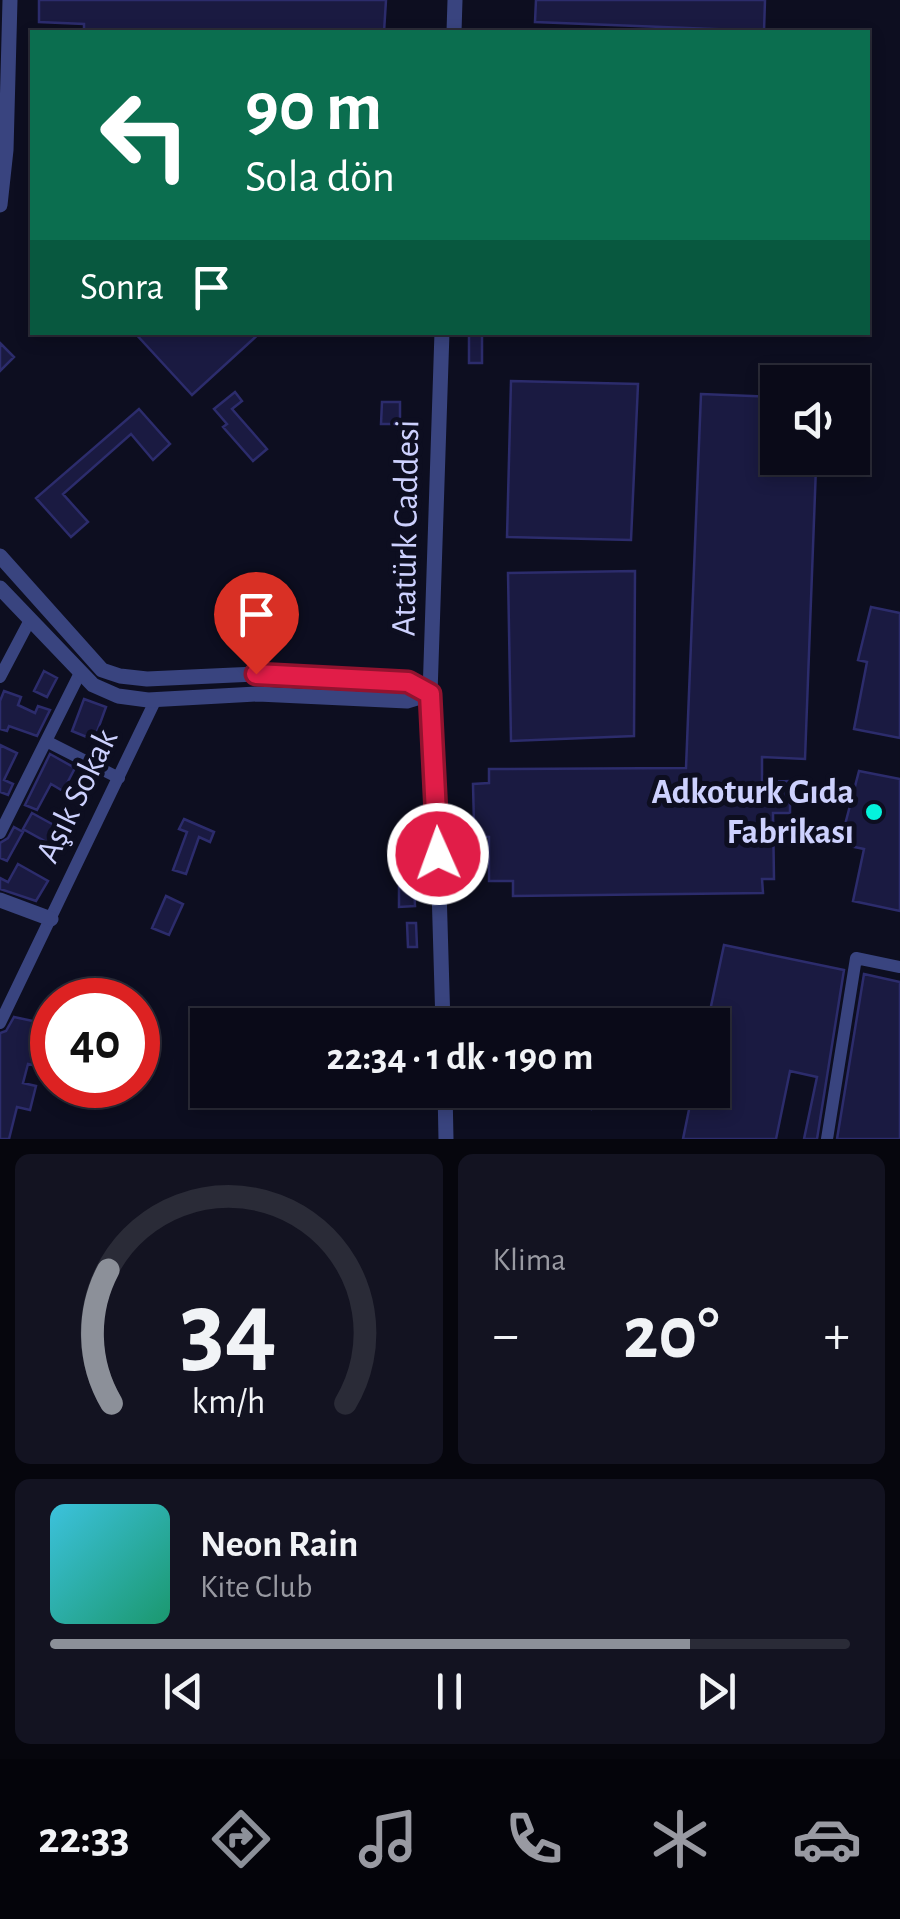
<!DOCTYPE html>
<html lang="tr">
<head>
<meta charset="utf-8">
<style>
	:root { --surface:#0a0a18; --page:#131321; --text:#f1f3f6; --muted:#999aa2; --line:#2a2b37; --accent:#8c9099 }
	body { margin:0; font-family:"Alegreya Sans",sans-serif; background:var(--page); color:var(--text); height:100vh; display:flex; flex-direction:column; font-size:38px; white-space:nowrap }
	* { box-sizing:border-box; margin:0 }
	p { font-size:32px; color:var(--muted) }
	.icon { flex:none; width:55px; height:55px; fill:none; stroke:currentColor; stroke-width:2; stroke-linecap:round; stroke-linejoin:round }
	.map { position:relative; height:1139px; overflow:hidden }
	.drawer { display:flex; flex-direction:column; gap:15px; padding:15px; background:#06060d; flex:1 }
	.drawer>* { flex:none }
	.hud { position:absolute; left:30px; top:30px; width:840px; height:305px; border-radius:0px; box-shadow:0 5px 15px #0003,0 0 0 2px var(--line); background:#0b6e4f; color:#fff; overflow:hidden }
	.controls { position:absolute; left:760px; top:365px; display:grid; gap:20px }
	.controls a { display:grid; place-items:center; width:110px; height:110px; border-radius:0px; background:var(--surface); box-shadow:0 5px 15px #0003,0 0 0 2px var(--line); font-size:50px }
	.speed { position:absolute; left:30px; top:978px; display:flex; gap:20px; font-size:50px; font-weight:700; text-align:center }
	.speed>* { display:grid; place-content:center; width:130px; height:130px; border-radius:50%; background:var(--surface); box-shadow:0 5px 15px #0003,0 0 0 2px var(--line); line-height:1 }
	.speed .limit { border:15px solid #d22; background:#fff; color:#111 }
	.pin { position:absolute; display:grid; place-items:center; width:85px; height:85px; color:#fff; margin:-102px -42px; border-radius:50% 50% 50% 0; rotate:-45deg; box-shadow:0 0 10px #0007 }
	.pin .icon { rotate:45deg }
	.me { position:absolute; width:110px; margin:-55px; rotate:358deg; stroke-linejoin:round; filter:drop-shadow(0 0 8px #0008) }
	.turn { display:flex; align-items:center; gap:35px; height:210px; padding:0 50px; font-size:45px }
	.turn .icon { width:130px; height:130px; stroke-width:2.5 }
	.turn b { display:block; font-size:70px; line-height:85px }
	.then { display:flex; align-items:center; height:95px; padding:0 50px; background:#0003; gap:20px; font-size:38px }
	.big { font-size:75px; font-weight:700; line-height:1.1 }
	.drawer .card { flex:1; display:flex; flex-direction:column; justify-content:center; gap:15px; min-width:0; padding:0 35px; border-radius:15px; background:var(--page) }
	.drawer .dial { align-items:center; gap:0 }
	.dial svg { height:260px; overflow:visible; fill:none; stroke:var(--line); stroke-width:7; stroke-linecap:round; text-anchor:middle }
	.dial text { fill:var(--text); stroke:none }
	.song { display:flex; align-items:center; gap:30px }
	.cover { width:120px; height:120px; border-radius:15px; background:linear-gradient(135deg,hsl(190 70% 55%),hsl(160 70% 35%)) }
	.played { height:10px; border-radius:5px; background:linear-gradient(90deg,var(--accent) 80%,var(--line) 80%) }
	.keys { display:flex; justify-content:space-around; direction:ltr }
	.heat { display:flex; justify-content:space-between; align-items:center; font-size:55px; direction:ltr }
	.drawer .tiles { flex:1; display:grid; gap:15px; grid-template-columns:1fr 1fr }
	.card:last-child { grid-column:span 2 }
	.trip { position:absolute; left:190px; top:1008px; width:540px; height:100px; border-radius:0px; background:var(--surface); box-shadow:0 5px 15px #0003,0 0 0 2px var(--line); font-weight:700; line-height:100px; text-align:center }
	.menu { display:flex; height:160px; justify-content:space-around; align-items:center; background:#04040a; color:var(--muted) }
	.menu .icon { width:70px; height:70px }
	.menu .on { color:var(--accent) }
	.menu b { font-size:45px; color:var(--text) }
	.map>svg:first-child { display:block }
	.building { fill:#1a1a41; stroke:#2c2c6c; stroke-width:2.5 }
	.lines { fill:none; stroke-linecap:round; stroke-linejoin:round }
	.minor { stroke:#39447f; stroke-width:12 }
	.tertiary { stroke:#39447f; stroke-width:15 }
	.route-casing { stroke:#92132f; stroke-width:25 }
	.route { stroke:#e11d48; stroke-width:18 }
	.poi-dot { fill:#04f3dc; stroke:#0d0e20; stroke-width:4 }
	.labels { text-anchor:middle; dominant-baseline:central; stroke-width:10; stroke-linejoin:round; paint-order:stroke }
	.street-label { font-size:35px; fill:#cdd1fe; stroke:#0d0e20 }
	.poi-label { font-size:35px; font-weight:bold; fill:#cdd1fe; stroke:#0d0e20; text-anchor:end }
</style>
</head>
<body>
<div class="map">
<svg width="900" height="1139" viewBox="0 0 900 1139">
	<rect width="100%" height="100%" fill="#0d0e20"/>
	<path class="building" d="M 39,0 L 386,0 L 384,32 L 84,32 L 84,24 L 39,22 Z
		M 536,0 L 765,0 L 764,31 L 535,22 Z
		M 134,332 L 261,332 L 192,395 Z
		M 469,332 L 482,332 L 482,363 L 469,363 Z
		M 0,343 L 14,357 L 0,371 Z
		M 511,381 L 638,384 L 631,540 L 507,537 Z
		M 235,392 L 242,401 L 232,409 L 267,449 L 253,461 L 223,427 L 227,424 L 214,409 Z
		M 701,394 L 778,397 L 778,465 L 816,467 L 805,759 L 762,757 L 762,782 L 790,781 L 790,813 L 773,813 L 774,879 L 762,879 L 763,893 L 513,896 L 513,881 L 489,881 L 489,837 L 469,836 L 469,825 L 474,825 L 473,784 L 489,783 L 489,769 L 686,768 Z
		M 382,402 L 400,402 L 400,424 L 381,424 Z
		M 139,409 L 170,444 L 153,460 L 131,434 L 63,494 L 88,522 L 71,537 L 36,498 Z
		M 635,571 L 634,736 L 511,741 L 508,573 Z
		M 871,607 L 900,613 L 900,738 L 854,729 L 867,662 L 858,660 Z
		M 44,671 L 57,678 L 47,697 L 34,691 Z
		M 4,691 L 21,697 L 18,705 L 35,713 L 38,706 L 50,710 L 37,736 L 9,726 L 7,731 L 0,729 L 0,701 Z
		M 84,699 L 106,707 L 94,740 L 72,731 Z
		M 0,745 L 17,753 L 4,780 L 13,784 L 8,795 L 0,792 Z
		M 50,754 L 75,768 L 63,791 L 51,784 L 37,810 L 25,805 Z
		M 859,771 L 900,779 L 900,911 L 853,901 L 864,849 L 840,844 Z
		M 32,813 L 70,834 L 61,850 L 23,829 Z
		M 184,819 L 214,832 L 210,842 L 199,837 L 186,874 L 173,870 L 187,832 L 179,829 Z
		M 14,827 L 23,832 L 7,861 L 0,858 L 0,843 L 8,838 Z
		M 18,864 L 48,881 L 36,901 L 0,889 L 0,878 L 8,882 Z
		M 414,886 L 415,906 L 399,907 L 399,887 Z
		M 166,896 L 183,904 L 169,935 L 152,928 Z
		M 407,923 L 416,923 L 417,947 L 408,947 Z
		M 724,945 L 844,970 L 817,1139 L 804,1139 L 817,1077 L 790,1071 L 776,1139 L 683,1139 L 693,1090 L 712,1090 L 712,1025 L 707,1025 Z
		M 864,974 L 900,982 L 900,1139 L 837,1139 Z
		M 14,1017 L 52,1025 L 52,1038 L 46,1068 L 28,1064 L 23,1083 L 36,1086 L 30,1110 L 17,1107 L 9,1139 L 0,1139 L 0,1033 L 6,1031 Z
		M 577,1090 L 594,1090 L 591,1109 L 575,1104 Z"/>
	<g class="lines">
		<path class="minor" d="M 0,677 L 30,620
			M 46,741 L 119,778
			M 0,833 L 80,673
			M 0,1023 L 156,699
			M 827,1139 L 856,958 L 900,967"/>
		<path class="tertiary" d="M 454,32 L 455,0
			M 0,205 L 6,150 L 10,0
			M 442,332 L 430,694 L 434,718 L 443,1025
			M 0,556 L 102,670 L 120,676 L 147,679 L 256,674 L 339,676 L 408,681 L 430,694
			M 0,588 L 93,685 L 118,696 L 148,700 L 258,694 L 407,701 L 430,694
			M 0,900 L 51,919
			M 445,1090 L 446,1139"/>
	</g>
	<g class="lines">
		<g class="route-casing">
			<path id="route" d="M 256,674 L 408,682 L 430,694 L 438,854"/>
		</g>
		<use href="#route" class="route"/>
	</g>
	<circle class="poi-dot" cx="874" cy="812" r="10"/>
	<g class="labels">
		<g class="street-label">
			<text transform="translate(406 528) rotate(-89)">Atatürk Caddesi</text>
			<text transform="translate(77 796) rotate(-64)">Aşık Sokak</text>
		</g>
		<g class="poi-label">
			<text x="854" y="792">Adkoturk Gıda<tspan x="854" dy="40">Fabrikası</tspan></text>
		</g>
	</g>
</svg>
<div class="controls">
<a><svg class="icon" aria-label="sound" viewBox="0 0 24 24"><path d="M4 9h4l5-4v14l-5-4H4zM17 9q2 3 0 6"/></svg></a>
</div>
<div class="speed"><div class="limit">40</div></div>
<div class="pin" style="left:256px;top:674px;background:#d93025"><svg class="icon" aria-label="arrive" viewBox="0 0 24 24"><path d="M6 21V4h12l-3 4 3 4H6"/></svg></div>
<svg class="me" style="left:438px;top:854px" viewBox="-20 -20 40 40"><circle r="17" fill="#e11d48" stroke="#fff" stroke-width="3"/><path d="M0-11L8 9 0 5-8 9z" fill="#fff"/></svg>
<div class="trip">22:34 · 1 dk · 190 m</div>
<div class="hud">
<div class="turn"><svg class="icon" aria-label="left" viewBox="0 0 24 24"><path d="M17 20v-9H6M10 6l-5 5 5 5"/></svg><div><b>90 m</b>Sola dön</div></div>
<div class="then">Sonra<svg class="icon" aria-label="arrive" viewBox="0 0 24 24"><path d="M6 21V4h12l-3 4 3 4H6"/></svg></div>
</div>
</div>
<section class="drawer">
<div class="tiles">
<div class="card dial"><svg viewBox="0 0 100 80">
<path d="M14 69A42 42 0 1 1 86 69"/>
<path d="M14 69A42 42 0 0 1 13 28" stroke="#8c9099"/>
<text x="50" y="56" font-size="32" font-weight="700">34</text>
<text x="50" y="72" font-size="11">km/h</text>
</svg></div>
<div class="card"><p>Klima</p>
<div class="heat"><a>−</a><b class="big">20°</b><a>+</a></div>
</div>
<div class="card">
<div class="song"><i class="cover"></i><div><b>Neon Rain</b><p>Kite Club</p></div></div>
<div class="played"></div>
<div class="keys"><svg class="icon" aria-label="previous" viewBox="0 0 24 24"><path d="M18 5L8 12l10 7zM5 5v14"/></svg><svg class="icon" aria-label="pause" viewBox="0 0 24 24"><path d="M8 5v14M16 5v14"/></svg><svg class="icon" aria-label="next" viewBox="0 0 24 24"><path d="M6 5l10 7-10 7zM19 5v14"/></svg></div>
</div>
</div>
</section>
<nav class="menu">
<b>22:33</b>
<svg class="icon on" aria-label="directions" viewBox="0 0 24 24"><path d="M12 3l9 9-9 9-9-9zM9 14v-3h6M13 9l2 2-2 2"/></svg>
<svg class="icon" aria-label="music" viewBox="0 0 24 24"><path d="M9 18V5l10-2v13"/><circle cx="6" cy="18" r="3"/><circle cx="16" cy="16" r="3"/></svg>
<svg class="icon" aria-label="phone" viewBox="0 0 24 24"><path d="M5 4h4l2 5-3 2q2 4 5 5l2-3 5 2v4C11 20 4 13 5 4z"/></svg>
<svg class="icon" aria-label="climate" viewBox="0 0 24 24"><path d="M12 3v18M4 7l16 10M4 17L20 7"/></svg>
<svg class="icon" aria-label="car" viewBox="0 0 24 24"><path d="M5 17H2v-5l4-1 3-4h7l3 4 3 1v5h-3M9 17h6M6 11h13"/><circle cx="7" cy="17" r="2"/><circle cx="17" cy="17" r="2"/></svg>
</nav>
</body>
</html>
